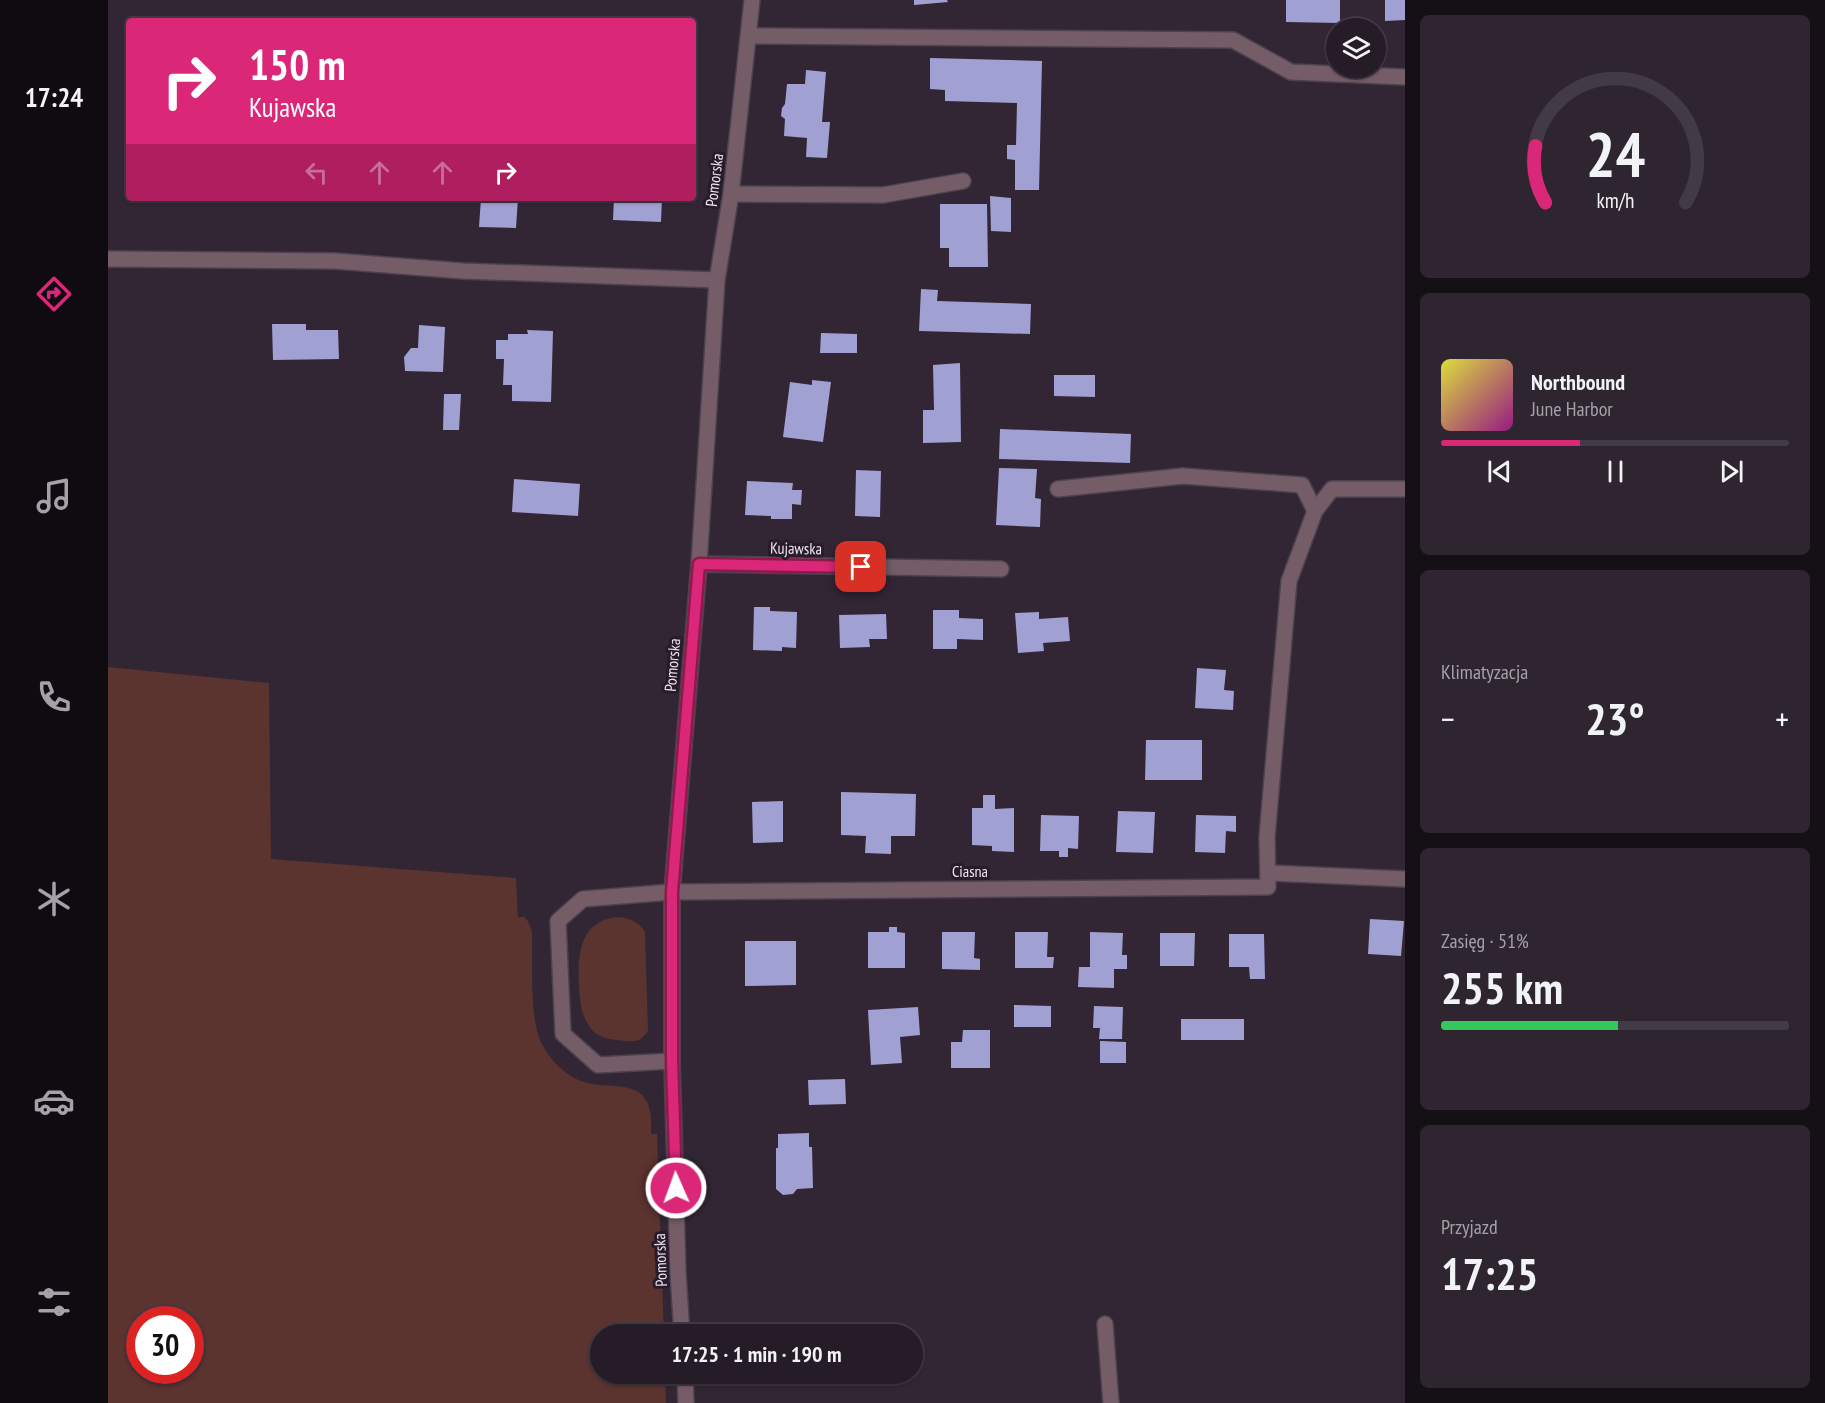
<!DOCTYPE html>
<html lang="pl">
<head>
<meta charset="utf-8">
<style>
	:root { --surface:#261c28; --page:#2e2530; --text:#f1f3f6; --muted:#a4a1a8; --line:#423a45; --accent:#db2777 }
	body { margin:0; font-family:"PT Sans Narrow",sans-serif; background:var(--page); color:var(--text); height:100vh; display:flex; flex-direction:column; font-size:22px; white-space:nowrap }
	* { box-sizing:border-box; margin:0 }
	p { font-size:20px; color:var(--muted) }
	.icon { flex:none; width:33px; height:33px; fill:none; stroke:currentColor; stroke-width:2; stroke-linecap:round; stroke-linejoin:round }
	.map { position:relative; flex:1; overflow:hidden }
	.side { display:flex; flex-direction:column; gap:15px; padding:15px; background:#150f16; width:420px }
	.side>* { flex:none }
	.banner { position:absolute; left:18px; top:18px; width:570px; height:183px; border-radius:6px; box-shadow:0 2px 4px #0004,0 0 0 2px var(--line); background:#db2777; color:#fff; overflow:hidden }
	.fabs { position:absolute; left:1218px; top:18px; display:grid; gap:12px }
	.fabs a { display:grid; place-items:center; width:60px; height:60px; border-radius:50%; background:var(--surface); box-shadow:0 2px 4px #0004,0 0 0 2px var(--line); font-size:30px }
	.speed { position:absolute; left:18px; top:1306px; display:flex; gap:12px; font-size:30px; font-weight:700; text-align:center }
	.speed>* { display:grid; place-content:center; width:78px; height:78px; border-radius:50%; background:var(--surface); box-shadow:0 2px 4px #0004,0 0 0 2px var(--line); line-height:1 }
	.speed .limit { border:9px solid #d22; background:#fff; color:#111 }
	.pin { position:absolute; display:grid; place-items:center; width:51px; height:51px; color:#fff; margin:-26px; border-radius:12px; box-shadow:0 3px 9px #0006 }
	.me { position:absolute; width:66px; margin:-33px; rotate:358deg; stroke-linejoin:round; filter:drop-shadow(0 0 4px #0008) }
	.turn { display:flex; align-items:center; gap:21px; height:126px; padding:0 24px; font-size:27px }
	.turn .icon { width:78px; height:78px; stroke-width:2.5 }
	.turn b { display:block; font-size:42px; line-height:51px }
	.lanes { display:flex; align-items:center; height:57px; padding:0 24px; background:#0003; justify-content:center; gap:30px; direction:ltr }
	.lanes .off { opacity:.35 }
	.big { font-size:45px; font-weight:800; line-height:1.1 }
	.side .widget { flex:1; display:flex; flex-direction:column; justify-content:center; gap:9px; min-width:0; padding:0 21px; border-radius:9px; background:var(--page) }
	.side .dial { align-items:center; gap:0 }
	.dial svg { height:156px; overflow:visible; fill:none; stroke:var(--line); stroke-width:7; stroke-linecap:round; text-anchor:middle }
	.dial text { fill:var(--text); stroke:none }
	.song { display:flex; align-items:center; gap:18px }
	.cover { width:72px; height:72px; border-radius:9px; background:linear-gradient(135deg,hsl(60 70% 55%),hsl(310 70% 35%)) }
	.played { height:6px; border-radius:3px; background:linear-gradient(90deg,var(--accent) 40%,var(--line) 40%) }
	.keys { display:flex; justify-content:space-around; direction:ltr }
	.heat { display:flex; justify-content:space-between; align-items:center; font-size:33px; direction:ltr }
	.charge { height:9px; border-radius:4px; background:linear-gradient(90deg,#34c759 51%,var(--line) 0) }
	.trip { position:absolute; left:482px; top:1324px; width:333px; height:60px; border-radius:30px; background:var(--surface); box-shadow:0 2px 4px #0004,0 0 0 2px var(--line); font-weight:800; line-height:60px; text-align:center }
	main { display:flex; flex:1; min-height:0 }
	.menu { display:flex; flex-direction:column; width:108px; justify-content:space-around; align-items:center; background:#0f0b10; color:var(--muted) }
	.menu .icon { width:42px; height:42px }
	.menu .selected { color:var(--accent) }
	.menu b { font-size:27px; color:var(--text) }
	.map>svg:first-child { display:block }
	.green { fill:#5b332f; fill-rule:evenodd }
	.building { fill:#a1a0d3 }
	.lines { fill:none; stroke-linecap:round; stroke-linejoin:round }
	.service-casing { stroke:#4c414f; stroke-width:18 }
	.minor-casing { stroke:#4c414f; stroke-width:18 }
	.service { stroke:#755d67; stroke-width:15 }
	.minor { stroke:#755d67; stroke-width:15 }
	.route-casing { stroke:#8e194d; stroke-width:15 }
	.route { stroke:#db2777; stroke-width:10 }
	.labels { text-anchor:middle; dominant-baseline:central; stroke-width:6; stroke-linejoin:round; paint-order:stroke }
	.street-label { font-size:16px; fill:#efe6f1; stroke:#281c2b }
</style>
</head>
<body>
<main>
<nav class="menu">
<b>17:24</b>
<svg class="icon selected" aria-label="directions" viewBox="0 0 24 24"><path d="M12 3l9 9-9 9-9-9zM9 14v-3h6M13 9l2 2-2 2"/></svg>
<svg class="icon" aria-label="music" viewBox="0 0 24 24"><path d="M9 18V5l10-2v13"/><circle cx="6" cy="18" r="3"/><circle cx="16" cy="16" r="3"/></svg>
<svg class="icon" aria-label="phone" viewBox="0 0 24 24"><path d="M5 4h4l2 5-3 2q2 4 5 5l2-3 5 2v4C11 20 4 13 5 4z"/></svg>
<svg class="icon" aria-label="climate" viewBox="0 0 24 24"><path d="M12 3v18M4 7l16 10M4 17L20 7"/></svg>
<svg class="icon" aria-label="car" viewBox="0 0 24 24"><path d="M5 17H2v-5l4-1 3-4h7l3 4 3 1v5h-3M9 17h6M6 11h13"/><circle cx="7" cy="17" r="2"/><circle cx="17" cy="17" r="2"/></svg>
<svg class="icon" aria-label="filters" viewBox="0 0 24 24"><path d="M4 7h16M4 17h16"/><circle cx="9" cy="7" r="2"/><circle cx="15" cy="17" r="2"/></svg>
</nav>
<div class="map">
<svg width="1297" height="1403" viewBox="0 0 1297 1403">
	<rect width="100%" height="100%" fill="#322635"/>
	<path class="green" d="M 0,667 L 161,683 L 163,859 L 408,878 L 410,917 L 417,917 L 421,923 L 424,932 C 425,961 421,1017 433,1042 C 441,1059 457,1076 476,1082 C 495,1089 529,1080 539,1102 C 544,1112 543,1124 543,1134 L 549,1134 L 556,1335 L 492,1335 L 492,1374 L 557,1374 L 558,1403 L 0,1403 ZM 32,1320 L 82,1320 L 82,1371 L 32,1371 Z
		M 512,917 C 523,919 531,922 537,932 L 540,1031 C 533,1041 529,1042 517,1041 C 507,1040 494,1039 486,1032 C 473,1019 472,1002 471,985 C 469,952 473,919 512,917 Z"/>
	<path class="building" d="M 806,0 L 839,0 L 840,2 L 806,5 Z
		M 1178,0 L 1232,0 L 1232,23 L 1178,22 Z
		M 1277,0 L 1297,0 L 1297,20 L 1277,21 Z
		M 822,58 L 934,61 L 931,190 L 907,190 L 907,160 L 899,159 L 899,145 L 908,145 L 909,103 L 837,101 L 837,90 L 822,89 Z
		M 698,70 L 718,72 L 714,122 L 722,122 L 719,158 L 698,157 L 699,138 L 676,136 L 677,119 L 673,116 L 674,108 L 677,104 L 679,84 L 697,84 Z
		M 882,196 L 903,198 L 903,232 L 883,231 Z
		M 373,198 L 410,198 L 408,228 L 371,227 Z
		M 506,198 L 554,198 L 553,222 L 505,220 Z
		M 832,204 L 879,204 L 880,267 L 841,267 L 841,248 L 832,248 Z
		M 813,289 L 830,290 L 829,301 L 923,304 L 922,334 L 811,331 Z
		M 164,324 L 198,324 L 198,330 L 230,330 L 231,359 L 165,360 Z
		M 311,325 L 337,327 L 335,372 L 297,371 L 296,357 L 303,348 L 310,348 Z
		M 419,330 L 445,331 L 443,402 L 404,401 L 404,385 L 395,385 L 396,359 L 388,359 L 388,340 L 400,340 L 400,334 L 420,334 Z
		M 713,333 L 749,334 L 749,353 L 712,353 Z
		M 852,363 L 853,442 L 815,443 L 815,410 L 826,410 L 825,365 Z
		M 946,375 L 987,375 L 987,397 L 946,396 Z
		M 704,380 L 723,382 L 715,442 L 675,437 L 682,382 L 704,385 Z
		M 336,394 L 353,394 L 351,430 L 335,430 Z
		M 892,429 L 1023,434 L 1022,463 L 891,459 Z
		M 891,468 L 929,469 L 927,498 L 933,499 L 932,527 L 888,525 Z
		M 748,470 L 773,471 L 772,517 L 747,516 Z
		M 406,479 L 472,484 L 470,516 L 404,512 Z
		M 639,481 L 685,483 L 684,490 L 694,490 L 693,505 L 684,504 L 684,519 L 663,519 L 663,516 L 637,515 Z
		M 646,607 L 662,607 L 662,611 L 689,612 L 688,648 L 674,647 L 674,651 L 645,650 Z
		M 825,610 L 851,610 L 851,618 L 875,619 L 875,640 L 849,639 L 849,649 L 825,649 Z
		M 931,612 L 931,619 L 960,617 L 962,641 L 935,643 L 936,651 L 910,653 L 907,613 Z
		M 778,614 L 779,639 L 761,639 L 762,647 L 732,648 L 731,615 Z
		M 1089,668 L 1118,670 L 1116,690 L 1126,691 L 1125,710 L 1087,708 Z
		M 1038,740 L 1094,740 L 1094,780 L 1037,780 Z
		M 733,792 L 808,794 L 807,836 L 783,836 L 783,854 L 757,853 L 758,836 L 733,835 Z
		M 875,795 L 887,795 L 887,809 L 906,808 L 906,852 L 884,851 L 884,846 L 864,845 L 864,808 L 875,808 Z
		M 675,801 L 675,842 L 645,843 L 644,802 Z
		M 1010,811 L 1047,812 L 1045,853 L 1008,852 Z
		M 933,815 L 971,816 L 970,849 L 960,848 L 960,857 L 951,857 L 951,851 L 932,851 Z
		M 1088,815 L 1128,816 L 1128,832 L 1118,831 L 1117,853 L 1087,852 Z
		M 1262,919 L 1296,921 L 1293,956 L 1260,954 Z
		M 781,927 L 789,927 L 789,932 L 797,933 L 797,968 L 760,968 L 760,932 L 781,932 Z
		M 834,932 L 867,932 L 866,958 L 872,959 L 872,970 L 834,969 Z
		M 907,932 L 940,932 L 939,957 L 946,957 L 945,968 L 907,968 Z
		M 982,932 L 1015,933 L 1014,955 L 1019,955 L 1019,969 L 1006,969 L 1006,988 L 970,987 L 971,967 L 982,967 Z
		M 1052,933 L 1087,933 L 1086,966 L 1052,966 Z
		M 1121,934 L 1156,934 L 1157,979 L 1142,979 L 1141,967 L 1121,967 Z
		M 637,941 L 688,941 L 688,985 L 637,986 Z
		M 906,1005 L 943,1006 L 943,1027 L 906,1027 Z
		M 986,1006 L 1015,1007 L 1014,1039 L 991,1039 L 992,1028 L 985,1028 Z
		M 810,1007 L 812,1035 L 792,1037 L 794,1063 L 763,1065 L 760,1010 Z
		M 1073,1019 L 1136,1019 L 1136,1040 L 1073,1040 Z
		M 855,1030 L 882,1030 L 882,1068 L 843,1068 L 843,1042 L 854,1042 Z
		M 992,1041 L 1018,1042 L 1018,1063 L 992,1063 Z
		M 737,1079 L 738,1104 L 701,1105 L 700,1080 Z
		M 701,1133 L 701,1147 L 704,1147 L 705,1188 L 689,1189 L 685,1194 L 675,1195 L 668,1189 L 668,1148 L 670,1148 L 670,1134 Z
		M 750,1322 L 751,1335 L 712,1335 L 711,1328 Z"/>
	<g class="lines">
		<g class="service-casing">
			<path id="service" d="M 623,194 L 775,195 L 855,181
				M 950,489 L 1075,476 L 1194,485 L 1207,511
				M 1160,873 L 1297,879
				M 564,892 L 475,899 L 450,921 L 455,1034 L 490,1065 L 564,1061
				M 997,1324 L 1003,1403"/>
		</g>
		<g class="minor-casing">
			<path id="minor" d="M 641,36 L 1125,40 L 1183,72 L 1297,77
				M 0,259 L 227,261 L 355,271 L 609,280
				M 591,564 L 893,569
				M 564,892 L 1160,887 L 1159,837 L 1181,581 L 1207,511 L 1224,489 L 1297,489
				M 574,1335 L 570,1273 L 564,1061 L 564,892 L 591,564 L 609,280 L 623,194 L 644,0
				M 577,1374 L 578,1403"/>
		</g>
		<use href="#service" class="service"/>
		<use href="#minor" class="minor"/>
	</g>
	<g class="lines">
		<g class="route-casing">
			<path id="route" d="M 568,1188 L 564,1061 L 564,892 L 591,564 L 753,567"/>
		</g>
		<use href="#route" class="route"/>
	</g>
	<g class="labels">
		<g class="street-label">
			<text transform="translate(606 180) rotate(-83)">Pomorska</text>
			<text transform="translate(688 548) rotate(1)">Kujawska</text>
			<text transform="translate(564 665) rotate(-85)">Pomorska</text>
			<text x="862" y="871">Ciasna</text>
			<text transform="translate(552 1260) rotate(-92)">Pomorska</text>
		</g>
	</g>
</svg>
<div class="fabs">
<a><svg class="icon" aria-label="layers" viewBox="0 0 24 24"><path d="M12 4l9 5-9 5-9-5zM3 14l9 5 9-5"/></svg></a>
</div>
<div class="speed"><div class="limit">30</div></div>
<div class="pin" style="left:753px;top:567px;background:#d93025"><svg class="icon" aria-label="arrive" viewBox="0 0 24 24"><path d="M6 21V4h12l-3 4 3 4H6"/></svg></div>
<svg class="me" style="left:568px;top:1188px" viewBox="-20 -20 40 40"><circle r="17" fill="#db2777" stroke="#fff" stroke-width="3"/><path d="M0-11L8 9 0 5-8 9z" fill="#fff"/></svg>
<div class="trip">17:25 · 1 min · 190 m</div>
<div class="banner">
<div class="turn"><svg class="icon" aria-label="right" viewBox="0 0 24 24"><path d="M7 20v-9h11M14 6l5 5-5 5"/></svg><div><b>150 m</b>Kujawska</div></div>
<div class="lanes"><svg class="icon off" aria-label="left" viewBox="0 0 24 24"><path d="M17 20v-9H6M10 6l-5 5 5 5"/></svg><svg class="icon off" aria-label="ahead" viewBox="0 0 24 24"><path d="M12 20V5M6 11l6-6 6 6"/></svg><svg class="icon off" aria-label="ahead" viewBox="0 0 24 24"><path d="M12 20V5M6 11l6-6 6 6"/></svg><svg class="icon" aria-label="right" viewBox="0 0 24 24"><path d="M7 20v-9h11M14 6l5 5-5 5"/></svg></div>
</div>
</div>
<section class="side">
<div class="widget dial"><svg viewBox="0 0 100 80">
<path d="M14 69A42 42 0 1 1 86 69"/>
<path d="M14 69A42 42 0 0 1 9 40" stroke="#db2777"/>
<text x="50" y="56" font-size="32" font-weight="700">24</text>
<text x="50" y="72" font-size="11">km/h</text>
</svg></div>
<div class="widget">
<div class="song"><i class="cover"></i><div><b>Northbound</b><p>June Harbor</p></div></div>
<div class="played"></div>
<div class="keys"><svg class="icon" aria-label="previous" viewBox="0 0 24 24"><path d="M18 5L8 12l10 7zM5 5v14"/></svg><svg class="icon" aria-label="pause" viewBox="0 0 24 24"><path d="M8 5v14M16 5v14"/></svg><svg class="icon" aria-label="next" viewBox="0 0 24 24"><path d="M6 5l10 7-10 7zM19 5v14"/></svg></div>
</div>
<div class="widget"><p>Klimatyzacja</p>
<div class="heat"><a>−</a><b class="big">23°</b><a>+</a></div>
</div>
<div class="widget"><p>Zasięg · 51%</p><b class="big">255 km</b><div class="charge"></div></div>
<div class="widget"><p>Przyjazd</p><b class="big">17:25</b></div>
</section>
</main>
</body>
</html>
